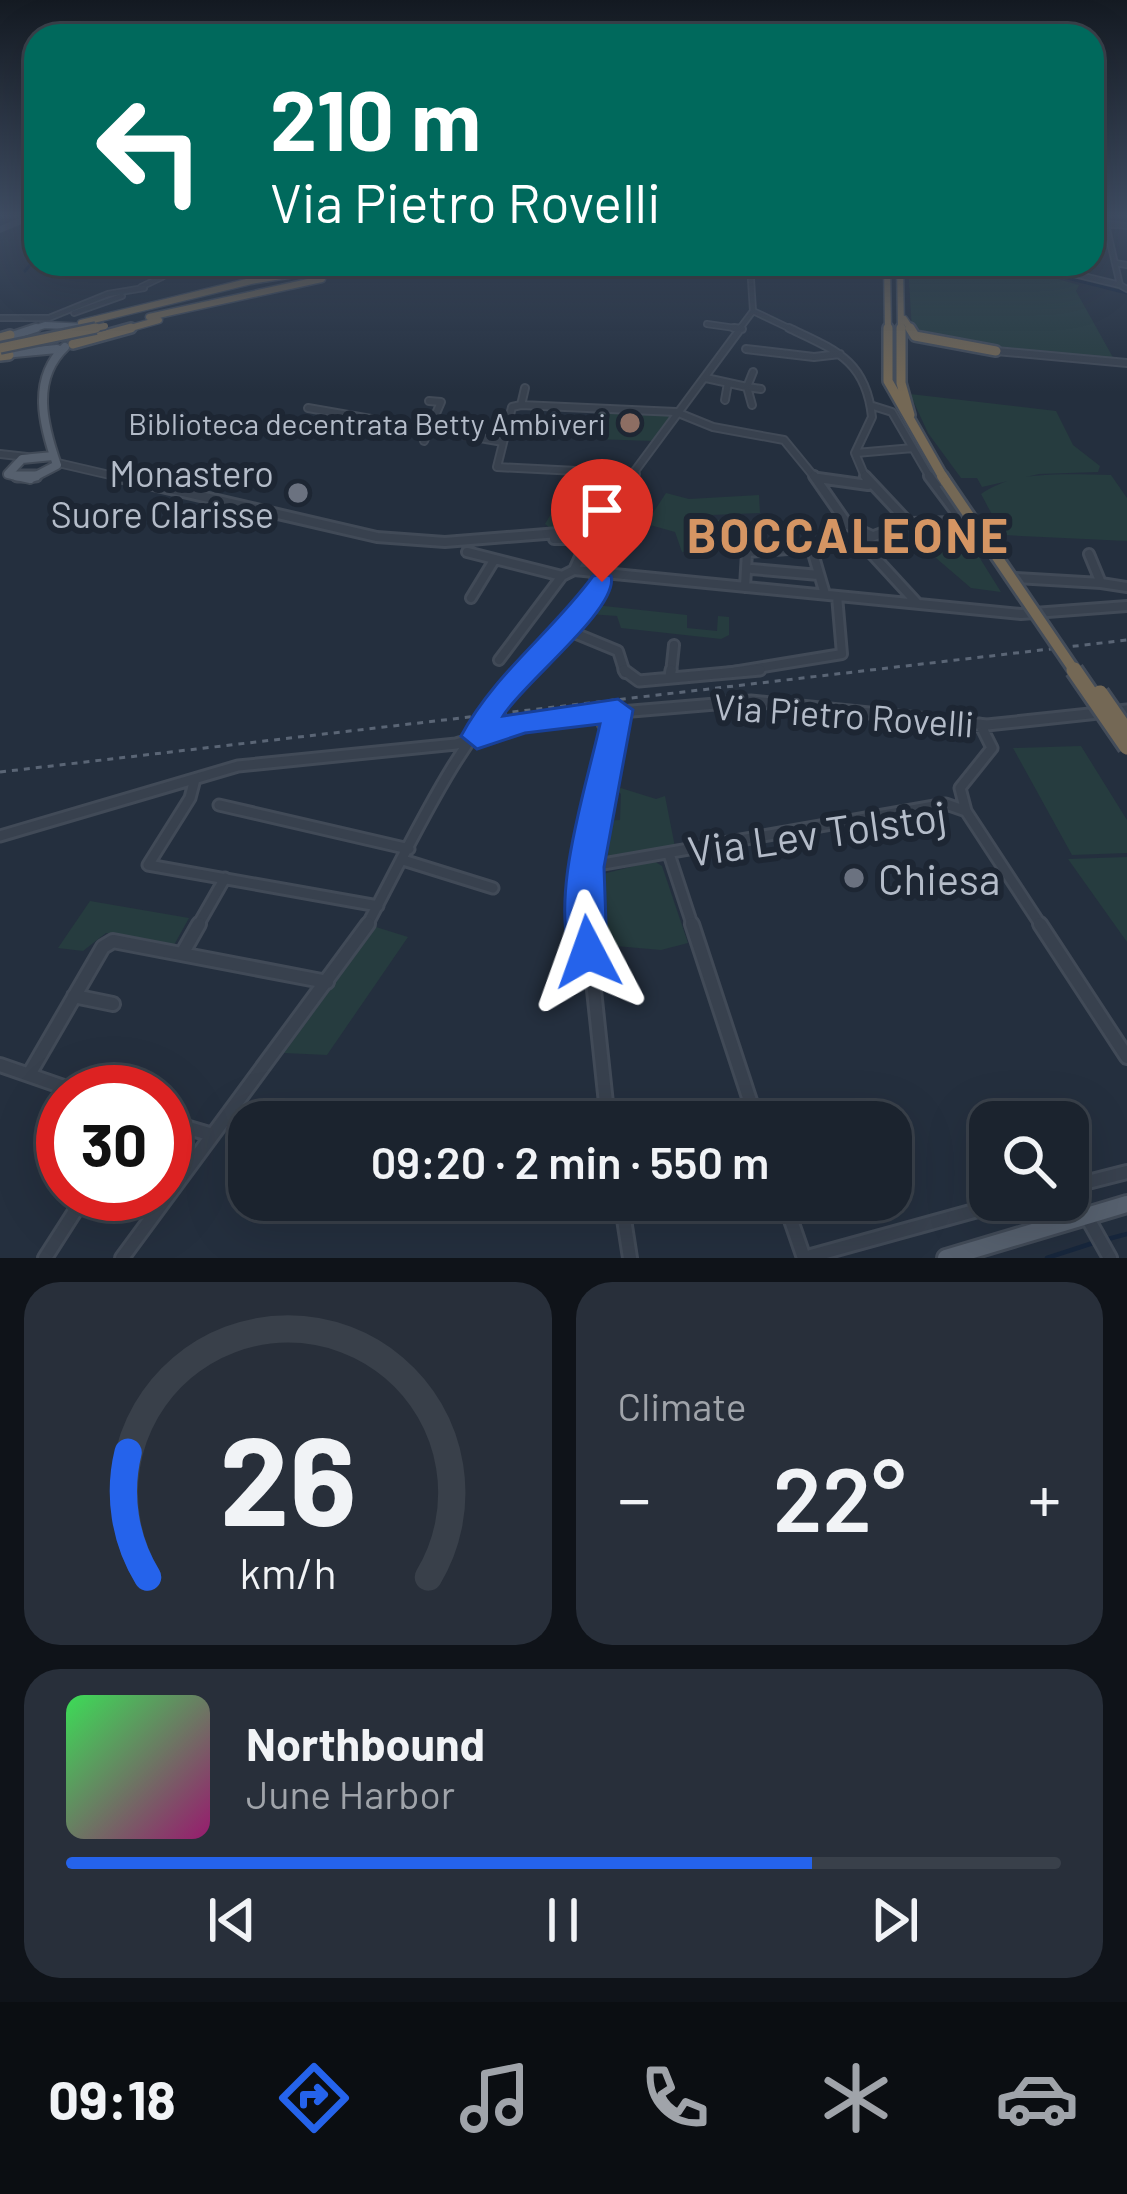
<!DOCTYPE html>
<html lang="en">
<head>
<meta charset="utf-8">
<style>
	:root { --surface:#1b232e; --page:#282f3a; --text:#f1f3f6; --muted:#a0a4aa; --line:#39404a; --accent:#2563eb }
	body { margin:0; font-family:Barlow,sans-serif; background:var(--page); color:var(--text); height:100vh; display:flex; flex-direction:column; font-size:45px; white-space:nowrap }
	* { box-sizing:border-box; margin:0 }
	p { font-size:39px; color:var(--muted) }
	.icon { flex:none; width:66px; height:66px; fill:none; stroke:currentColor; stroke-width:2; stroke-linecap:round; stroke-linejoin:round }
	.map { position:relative; height:1258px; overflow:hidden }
	.sheet { display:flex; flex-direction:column; gap:24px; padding:24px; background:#0f1319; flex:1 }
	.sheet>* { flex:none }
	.guide { position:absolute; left:24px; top:24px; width:1080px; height:252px; border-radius:36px; box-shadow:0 12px 48px #0002,0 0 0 3px var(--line); background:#00695c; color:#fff; overflow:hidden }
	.tools { position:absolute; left:969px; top:1101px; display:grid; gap:24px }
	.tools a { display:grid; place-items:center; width:120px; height:120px; border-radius:24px; background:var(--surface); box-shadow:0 12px 48px #0002,0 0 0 3px var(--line); font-size:60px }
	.speed { position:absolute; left:36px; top:1065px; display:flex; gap:24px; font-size:60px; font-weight:700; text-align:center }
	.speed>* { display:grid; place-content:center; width:156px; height:156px; border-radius:50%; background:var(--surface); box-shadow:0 12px 48px #0002,0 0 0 3px var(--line); line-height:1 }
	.speed .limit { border:18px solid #d22; background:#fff; color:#111 }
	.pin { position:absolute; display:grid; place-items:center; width:102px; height:102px; color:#fff; margin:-123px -51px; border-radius:50% 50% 50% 0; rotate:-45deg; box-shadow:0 0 12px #0007 }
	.pin .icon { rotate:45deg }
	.me { position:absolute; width:132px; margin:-66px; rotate:356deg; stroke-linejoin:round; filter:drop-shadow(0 0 9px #0008) }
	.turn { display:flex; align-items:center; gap:42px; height:252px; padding:0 48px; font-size:54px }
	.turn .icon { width:156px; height:156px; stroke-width:2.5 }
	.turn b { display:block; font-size:84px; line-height:102px }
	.big { font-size:90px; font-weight:600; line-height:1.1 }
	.sheet .widget { flex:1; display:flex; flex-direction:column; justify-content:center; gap:18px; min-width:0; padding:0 42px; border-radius:36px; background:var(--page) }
	.sheet .dial { align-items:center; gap:0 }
	.dial svg { height:312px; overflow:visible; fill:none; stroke:var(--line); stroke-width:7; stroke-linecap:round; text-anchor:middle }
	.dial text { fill:var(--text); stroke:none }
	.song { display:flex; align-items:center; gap:36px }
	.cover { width:144px; height:144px; border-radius:18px; background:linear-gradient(135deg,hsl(130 70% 55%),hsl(320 70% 35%)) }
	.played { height:12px; border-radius:6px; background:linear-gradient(90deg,var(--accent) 75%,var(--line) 75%) }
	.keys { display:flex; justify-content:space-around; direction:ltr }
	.heat { display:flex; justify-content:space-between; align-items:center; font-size:66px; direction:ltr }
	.sheet .tiles { flex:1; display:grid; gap:24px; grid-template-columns:1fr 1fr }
	.widget:last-child { grid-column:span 2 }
	.trip { position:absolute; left:228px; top:1101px; width:684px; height:120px; border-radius:36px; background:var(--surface); box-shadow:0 12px 48px #0002,0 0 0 3px var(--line); font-weight:600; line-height:120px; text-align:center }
	.dock { display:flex; height:192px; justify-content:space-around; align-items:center; background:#0b0e12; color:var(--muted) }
	.dock .icon { width:84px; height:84px }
	.dock .on { color:var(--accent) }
	.dock b { font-size:54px; color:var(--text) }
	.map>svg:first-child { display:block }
	.green { fill:#263c3f }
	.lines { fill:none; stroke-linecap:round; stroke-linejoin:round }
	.stream-far1 { stroke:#17263c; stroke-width:3 }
	.stream { stroke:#17263c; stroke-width:4.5 }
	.taxiway { fill:#3f4a5a; fill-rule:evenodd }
	.minor-far4-casing { stroke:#414a57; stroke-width:8 }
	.minor-far3-casing { stroke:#414a57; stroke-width:10 }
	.minor-far2-casing { stroke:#414a57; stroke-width:14 }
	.minor-far1-casing { stroke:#414a57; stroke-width:15 }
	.minor-casing { stroke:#414a57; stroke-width:18 }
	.major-far3-casing { stroke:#414a57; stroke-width:9 }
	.major-far2-casing { stroke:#414a57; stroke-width:12 }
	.major-far1-casing { stroke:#414a57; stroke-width:15 }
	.major-casing { stroke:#414a57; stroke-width:22 }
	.highway-far2-casing { stroke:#434c59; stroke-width:9 }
	.highway-far1-casing { stroke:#434c59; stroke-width:14 }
	.highway-casing { stroke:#434c59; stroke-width:16 }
	.minor-far4 { stroke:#38414e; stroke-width:4.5 }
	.minor-far3 { stroke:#38414e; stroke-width:6 }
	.minor-far2 { stroke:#38414e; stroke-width:8 }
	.minor-far1 { stroke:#38414e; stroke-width:9 }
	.minor { stroke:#38414e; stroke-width:12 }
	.major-far3 { stroke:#56606e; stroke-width:6 }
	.major-far2 { stroke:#56606e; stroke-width:8 }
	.major-far1 { stroke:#56606e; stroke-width:9 }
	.major { stroke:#56606e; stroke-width:16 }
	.highway-far2 { stroke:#746855; stroke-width:6 }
	.highway-far1 { stroke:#746855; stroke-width:9 }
	.highway { stroke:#746855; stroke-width:10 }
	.rail { stroke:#5a6575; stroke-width:3; stroke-dasharray:6 6; stroke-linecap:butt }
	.highway-bridge-far3-casing { stroke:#434c59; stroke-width:9; stroke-linecap:butt }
	.highway-bridge-far2-casing { stroke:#434c59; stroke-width:14; stroke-linecap:butt }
	.highway-bridge-far1-casing { stroke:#434c59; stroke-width:16; stroke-linecap:butt }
	.highway-bridge-casing { stroke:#434c59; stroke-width:21; stroke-linecap:butt }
	.highway-bridge-far3 { stroke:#746855; stroke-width:6 }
	.highway-bridge-far2 { stroke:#746855; stroke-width:9 }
	.highway-bridge-far1 { stroke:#746855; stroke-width:10 }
	.highway-bridge { stroke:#746855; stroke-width:15 }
	.route { fill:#2563eb; stroke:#184099; stroke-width:3 }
	.education-dot { fill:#8d6e63; stroke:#1d2633; stroke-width:4.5 }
	.worship-dot { fill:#6b7280; stroke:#1d2633; stroke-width:4.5 }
	.labels { text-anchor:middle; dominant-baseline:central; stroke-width:12; stroke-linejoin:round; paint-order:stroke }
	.far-poi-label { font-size:30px; fill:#b4bcc9; stroke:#1d2633; text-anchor:end }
	.poi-label { font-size:36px; fill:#b4bcc9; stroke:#1d2633; text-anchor:end }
	.street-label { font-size:36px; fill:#b4bcc9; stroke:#1d2633 }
	.near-street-label { font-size:42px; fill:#b4bcc9; stroke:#1d2633 }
	.near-poi-label { font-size:42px; fill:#b4bcc9; stroke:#1d2633; text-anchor:start }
	.district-label { font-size:48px; font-weight:bold; letter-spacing:3px; fill:#d59563; stroke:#1d2633 }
</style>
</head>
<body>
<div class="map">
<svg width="1127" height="1258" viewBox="0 0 1127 1258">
	<rect width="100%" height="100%" fill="#242f3e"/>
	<path class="green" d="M 908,264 L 1006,264 L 1079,285 L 1076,291 L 1115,361 L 991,347 L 912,331 Z
		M 910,394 L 1056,411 L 1073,445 L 1100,466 L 1098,472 L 1039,474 L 982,487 L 977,478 L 961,478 L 928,433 Z
		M 596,410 L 672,414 L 652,441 L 594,439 Z
		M 575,474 L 615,476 L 623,483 L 602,511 L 554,531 L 545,524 Z
		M 1111,475 L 1127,498 L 1127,541 L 1003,535 L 981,494 C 1016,469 1070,475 1111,475 Z
		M 666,493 L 689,499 L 759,495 L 760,513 L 688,516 L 690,521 L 736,519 L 751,549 L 682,552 L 675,532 L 650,525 L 637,537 L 604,527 L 612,516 L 651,516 Z
		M 966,536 L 1001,592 L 971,588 L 915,540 Z
		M 595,605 L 687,615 L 687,628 L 717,631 L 718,616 L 729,617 L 729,635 L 721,639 L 621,628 L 617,616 L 588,614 Z
		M 1081,746 L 1127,820 L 1127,853 L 1072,855 L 1013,748 Z
		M 608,784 L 656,799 L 665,796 L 675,847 L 607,860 L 598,857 L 600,821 L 620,820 L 621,794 Z
		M 1127,857 L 1127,942 L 1068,859 Z
		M 654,861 L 662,866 L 688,943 L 661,950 L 593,944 L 595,876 Z
		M 90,901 L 189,918 L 174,945 L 106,933 L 83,951 L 58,948 Z
		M 376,927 L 408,937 L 327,1055 L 284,1053 Z"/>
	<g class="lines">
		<path class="stream-far1" d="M 1011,264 L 1127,293
			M 25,271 L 36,258
			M 407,277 L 505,264"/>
		<path class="stream" d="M 1108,1239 L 1127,1234
			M 1047,1258 L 1093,1243"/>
		<path class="taxiway" d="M 24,216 L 36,218 L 0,233 L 0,226 Z"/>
		<g class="minor-far4-casing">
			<path id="minor-far4" d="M 1104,216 L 1120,285 L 1127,289
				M 1092,222 L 1127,226
				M 1115,263 L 1127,265
				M 750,264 L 800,267
				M 1033,264 L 1120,285
				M 160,277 L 199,264
				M 141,287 L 162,277
				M 753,311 L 795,331
				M 74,313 L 122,296
				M 0,318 L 49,318 L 108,294 L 144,288
				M 707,324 L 742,329
				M 738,331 L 753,311 L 750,264"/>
		</g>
		<g class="minor-far3-casing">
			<path id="minor-far3" d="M 734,328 L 742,329
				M 789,328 C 835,350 866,360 872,417 L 855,453
				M 746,349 L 814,357 L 840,354
				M 996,351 L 1127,363
				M 753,372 L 747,387 L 761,389
				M 706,378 L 747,387 L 752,405
				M 525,388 L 521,405 L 512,407 L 497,467 L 636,474
				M 725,400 L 728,383
				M 521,405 L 676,412 L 713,427 L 784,440 L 816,479
				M 873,406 L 892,412 L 931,479
				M 308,408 L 503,442
				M 424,441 L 441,402 L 429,401
				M 855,453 L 866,479
				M 856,453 L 913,448
				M 0,454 L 27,457
				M 58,463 L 127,479
				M 818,478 L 825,479
				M 629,479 L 741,328"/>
		</g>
		<g class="minor-far2-casing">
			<path id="minor-far2" d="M 114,476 L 377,537 L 445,542 L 571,532 L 610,509
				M 814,476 L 848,525 L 872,536
				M 865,476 L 909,523 L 959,522 L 978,528
				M 929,476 L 964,523
				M 818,478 L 868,485
				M 554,539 L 570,539
				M 860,541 L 917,603
				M 812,550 L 825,594
				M 467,552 L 562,576 L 574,570 L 1021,614 L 1127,606
				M 752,569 L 819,575
				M 574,570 L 593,528 L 631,476
				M 1016,578 L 1101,583 L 1089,554
				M 1101,583 L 1127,587
				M 745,587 L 747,552 L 853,544 L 908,523
				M 471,598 L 493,562
				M 567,630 L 618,651 L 625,673
				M 499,660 L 562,576
				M 524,673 L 567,630 L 602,582 L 594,575
				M 671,673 L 674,645
				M 727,673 L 842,654 L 837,596"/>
		</g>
		<g class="minor-far1-casing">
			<path id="minor-far1" d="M 624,670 L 639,681 L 760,670
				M 670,677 L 671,670
				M 603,724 L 615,726
				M 980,724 L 992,748 L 960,788 L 966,811 L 1042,927
				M 195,779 L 190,798 L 148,865 L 378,906
				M 219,805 L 409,849
				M 0,836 L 238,766 L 456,744 L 537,719 L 751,701 L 987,725 L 1127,710
				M 669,854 L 693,927
				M 403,860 L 493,888
				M 586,867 L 946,804 L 966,811
				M 197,927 L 225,878
				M 366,927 C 414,838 455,742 527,670
				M 587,927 L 584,894 L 618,711"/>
		</g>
		<g class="minor-casing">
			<path id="minor" d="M 587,924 L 608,1122
				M 692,924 L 757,1122
				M 1040,924 L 1127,1057
				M 182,954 L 199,924
				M 74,996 L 113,1004
				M 0,1065 L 78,1092
				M 31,1071 L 103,947 L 113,941 L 327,982
				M 165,1121 L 209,1134
				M 1068,1187 L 1127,1172
				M 621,1200 L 630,1258
				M 784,1200 L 804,1258
				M 1087,1217 L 1110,1258
				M 811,1256 L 1014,1200
				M 45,1258 L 86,1194
				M 122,1258 L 368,924"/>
		</g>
		<g class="major-far3-casing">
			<path id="major-far3" d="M 27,331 L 45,325 L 88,327"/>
		</g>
		<g class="major-far2-casing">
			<path id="major-far2" d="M 3,339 L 36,328
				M 4,354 L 57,349
				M 30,479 L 8,474 L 22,459 L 53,456
				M 30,479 L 57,465 C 43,425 31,379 65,347"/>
		</g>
		<g class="major-far1-casing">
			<path id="major-far1" d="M 17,476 L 36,476"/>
		</g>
		<g class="major-casing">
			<path id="major" d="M 946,1258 L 1127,1204"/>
		</g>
		<g class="highway-far2-casing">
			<path id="highway-far2" d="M 887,264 L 888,331
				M 900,264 L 901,331
				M 149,317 L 322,279
				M 904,319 L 912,331
				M 81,323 L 251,281 L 356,264
				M 120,331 L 159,320"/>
		</g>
		<g class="highway-far1-casing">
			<path id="highway-far1" d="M 888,328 L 888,381 L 944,479
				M 901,328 L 901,383 L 910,415
				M 910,328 L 915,336 L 996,351
				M 0,338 L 10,335
				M 73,344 L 131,328
				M 0,356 L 9,355"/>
		</g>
		<g class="highway-casing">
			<path id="highway" d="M 942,476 L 946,482"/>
		</g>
		<use href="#minor-far4" class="minor-far4"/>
		<use href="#minor-far3" class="minor-far3"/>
		<use href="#minor-far2" class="minor-far2"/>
		<use href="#minor-far1" class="minor-far1"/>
		<use href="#minor" class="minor"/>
		<use href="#major-far3" class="major-far3"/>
		<use href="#major-far2" class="major-far2"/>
		<use href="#major-far1" class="major-far1"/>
		<use href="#major" class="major"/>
		<use href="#highway-far2" class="highway-far2"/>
		<use href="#highway-far1" class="highway-far1"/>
		<use href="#highway" class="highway"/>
		<path class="rail" d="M 0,772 L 1127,640"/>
		<g class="highway-bridge-far3-casing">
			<path id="highway-bridge-far3" d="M 82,331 L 105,326"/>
		</g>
		<g class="highway-bridge-far2-casing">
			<path id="highway-bridge-far2" d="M 0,348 L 96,328"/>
		</g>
		<g class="highway-bridge-far1-casing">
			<path id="highway-bridge-far1" d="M 946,482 L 1076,673"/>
		</g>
		<g class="highway-bridge-casing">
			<path id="highway-bridge" d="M 1074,670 L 1127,747
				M 1100,693 L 1127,732"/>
		</g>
		<use href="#highway-bridge-far3" class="highway-bridge-far3"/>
		<use href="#highway-bridge-far2" class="highway-bridge-far2"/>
		<use href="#highway-bridge-far1" class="highway-bridge-far1"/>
		<use href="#highway-bridge" class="highway-bridge"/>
	</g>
	<linearGradient id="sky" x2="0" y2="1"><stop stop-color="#141a22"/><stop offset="0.55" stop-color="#3f4d63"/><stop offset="1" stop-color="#3f4d63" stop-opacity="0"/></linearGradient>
	<rect width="1127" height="392" fill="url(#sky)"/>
	<path class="route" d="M 602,574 L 611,576 C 620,608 521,685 503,716 L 618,699 L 633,710 L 604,867 L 607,952 L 602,965 L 588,970 L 574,965 C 547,902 586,789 600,724 L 525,733 L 477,749 L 461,736 C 494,674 551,633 593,576 Z"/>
	<circle class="education-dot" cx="630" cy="423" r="12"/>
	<g class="worship-dot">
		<circle cx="298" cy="493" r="12"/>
		<circle cx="854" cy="878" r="12"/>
	</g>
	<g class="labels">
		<g class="far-poi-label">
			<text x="606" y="423">Biblioteca decentrata Betty Ambiveri</text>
		</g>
		<g class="poi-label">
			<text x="274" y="472">Monastero<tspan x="274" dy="41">Suore Clarisse</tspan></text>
		</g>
		<g class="street-label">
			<text transform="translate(844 714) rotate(4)">Via Pietro Rovelli</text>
		</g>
		<g class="near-street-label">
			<text transform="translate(817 832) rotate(-8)">Via Lev Tolstoj</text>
		</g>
		<g class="near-poi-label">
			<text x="878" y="878">Chiesa</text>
		</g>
		<g class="district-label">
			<text x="849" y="534">BOCCALEONE</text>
		</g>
	</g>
</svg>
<div class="tools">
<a><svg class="icon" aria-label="search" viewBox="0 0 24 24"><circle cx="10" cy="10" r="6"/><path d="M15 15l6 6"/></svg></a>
</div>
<div class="speed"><div class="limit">30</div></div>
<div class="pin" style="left:602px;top:582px;background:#d93025"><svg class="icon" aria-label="arrive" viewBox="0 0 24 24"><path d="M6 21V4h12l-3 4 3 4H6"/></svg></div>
<svg class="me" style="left:588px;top:952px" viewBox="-20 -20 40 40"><path d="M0-17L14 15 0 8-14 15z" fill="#2563eb" stroke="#fff" stroke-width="4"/></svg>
<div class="trip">09:20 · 2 min · 550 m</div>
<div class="guide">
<div class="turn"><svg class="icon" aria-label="left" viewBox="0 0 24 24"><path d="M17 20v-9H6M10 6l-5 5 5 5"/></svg><div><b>210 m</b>Via Pietro Rovelli</div></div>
</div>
</div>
<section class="sheet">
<div class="tiles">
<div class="widget dial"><svg viewBox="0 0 100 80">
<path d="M14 69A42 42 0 1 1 86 69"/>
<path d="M14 69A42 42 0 0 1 9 37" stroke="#2563eb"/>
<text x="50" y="56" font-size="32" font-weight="700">26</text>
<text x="50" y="72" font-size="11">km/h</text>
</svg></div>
<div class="widget"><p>Climate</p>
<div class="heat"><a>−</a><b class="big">22°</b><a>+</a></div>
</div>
<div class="widget">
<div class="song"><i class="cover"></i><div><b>Northbound</b><p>June Harbor</p></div></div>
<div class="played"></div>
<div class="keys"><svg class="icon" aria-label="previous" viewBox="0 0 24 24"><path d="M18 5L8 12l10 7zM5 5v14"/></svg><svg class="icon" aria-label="pause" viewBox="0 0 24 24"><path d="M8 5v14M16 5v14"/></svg><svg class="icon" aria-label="next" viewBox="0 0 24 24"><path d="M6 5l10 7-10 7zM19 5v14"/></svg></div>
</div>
</div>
</section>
<nav class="dock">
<b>09:18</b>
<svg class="icon on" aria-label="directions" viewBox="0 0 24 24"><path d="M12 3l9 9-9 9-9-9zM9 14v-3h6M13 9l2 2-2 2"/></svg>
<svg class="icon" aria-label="music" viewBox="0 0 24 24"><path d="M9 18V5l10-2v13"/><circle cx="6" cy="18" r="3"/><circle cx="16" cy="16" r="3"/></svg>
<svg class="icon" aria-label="phone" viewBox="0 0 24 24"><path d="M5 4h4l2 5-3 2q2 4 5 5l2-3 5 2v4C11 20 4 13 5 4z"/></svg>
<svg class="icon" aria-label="climate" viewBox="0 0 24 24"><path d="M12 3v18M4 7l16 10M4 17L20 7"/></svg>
<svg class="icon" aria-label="car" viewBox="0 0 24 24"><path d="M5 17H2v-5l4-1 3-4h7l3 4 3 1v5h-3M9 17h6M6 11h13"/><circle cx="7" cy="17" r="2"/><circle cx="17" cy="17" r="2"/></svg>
</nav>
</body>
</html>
